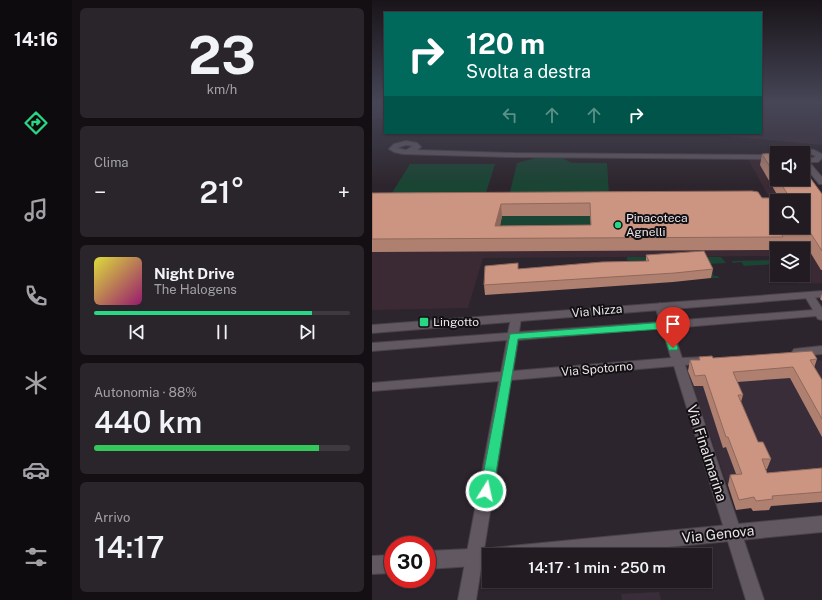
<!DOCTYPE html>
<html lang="it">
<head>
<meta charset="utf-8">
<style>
	:root { --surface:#221c22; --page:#2a252a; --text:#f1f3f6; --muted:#a2a1a5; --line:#3f3a40; --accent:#28d885 }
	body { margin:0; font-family:"Public Sans",sans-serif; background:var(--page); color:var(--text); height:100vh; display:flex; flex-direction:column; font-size:15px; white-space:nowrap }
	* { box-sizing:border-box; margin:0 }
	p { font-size:13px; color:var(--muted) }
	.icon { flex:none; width:22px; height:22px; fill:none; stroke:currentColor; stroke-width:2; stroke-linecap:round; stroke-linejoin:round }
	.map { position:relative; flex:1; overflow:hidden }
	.drawer { display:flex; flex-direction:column; gap:8px; padding:8px; background:#130f13; width:300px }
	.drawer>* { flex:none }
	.guide { position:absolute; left:12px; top:12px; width:378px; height:122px; border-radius:0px; box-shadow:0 1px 3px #0004,0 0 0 1px var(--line); background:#00695c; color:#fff; overflow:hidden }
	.tools { position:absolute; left:398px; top:146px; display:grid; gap:8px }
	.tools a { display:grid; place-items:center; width:40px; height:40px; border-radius:0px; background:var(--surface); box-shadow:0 1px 3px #0004,0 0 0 1px var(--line); font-size:20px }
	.speed { position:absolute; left:12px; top:536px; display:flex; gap:8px; font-size:20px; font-weight:700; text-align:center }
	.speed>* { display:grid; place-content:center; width:52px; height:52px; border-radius:50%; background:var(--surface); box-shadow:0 1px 3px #0004,0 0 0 1px var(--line); line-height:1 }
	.speed .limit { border:6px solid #d22; background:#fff; color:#111 }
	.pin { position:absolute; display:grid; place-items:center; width:34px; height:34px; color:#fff; margin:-41px -17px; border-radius:50% 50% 50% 0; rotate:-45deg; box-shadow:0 0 4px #0007 }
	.pin .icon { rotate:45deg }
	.me { position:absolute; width:44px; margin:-22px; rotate:10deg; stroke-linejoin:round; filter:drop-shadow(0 0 3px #0008) }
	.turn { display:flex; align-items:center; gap:14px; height:84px; padding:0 16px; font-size:18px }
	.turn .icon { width:52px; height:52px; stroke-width:2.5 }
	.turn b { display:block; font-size:28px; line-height:34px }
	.lanes { display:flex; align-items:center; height:38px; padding:0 16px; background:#0003; justify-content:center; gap:20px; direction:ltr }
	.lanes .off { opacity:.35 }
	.big { font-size:30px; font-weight:600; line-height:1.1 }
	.drawer .widget { flex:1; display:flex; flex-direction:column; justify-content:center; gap:6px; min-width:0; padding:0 14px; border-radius:6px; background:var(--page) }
	.drawer .dial { align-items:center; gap:0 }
	.dial b { font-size:52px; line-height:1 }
	.song { display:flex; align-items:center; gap:12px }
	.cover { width:48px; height:48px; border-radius:6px; background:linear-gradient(135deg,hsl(60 70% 55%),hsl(320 70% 35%)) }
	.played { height:4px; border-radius:2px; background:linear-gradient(90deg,var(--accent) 85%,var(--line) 85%) }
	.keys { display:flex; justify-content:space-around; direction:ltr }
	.heat { display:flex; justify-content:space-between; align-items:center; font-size:22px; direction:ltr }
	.charge { height:6px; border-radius:3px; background:linear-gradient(90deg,#34c759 88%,var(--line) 0) }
	.trip { position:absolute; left:110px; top:548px; width:230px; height:40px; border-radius:0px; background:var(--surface); box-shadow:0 1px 3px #0004,0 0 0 1px var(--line); font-weight:600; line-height:40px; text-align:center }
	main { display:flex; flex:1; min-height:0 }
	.tab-bar { display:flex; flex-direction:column; width:72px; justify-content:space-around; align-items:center; background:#0e0b0e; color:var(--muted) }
	.tab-bar .icon { width:28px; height:28px }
	.tab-bar .on { color:var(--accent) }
	.tab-bar b { font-size:18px; color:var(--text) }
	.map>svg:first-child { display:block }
	.commercial { fill:#3b2a33; fill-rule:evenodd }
	.built { fill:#3a2d3a }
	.green { fill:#1a4433 }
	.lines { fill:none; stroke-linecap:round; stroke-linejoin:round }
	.minor-casing { stroke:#494248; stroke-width:2 }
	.tertiary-casing { stroke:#494248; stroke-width:2 }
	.minor { fill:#615861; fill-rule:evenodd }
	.tertiary { fill:#615861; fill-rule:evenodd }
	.wall { fill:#af8070; fill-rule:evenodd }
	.shaded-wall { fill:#8f685b }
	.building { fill:#cc9582; stroke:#8f685b; fill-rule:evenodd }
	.route { fill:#28d885; stroke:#1a8c56 }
	.poi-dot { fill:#28d885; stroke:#131013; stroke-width:1.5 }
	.labels { text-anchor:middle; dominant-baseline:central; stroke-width:4; stroke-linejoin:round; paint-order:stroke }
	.poi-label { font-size:12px; fill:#ebe5ea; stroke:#131013; text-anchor:start }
	.street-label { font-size:12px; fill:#ebe5ea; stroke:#131013 }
	.near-street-label { font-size:14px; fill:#ebe5ea; stroke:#131013 }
</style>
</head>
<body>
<main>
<nav class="tab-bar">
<b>14:16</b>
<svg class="icon on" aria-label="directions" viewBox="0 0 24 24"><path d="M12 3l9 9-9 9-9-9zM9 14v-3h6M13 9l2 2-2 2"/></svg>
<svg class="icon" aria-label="music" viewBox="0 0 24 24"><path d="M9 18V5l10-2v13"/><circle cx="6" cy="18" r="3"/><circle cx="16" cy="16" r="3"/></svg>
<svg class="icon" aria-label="phone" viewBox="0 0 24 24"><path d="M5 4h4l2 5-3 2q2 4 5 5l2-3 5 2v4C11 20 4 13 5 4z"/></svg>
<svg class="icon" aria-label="climate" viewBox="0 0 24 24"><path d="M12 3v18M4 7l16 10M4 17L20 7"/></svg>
<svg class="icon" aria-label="car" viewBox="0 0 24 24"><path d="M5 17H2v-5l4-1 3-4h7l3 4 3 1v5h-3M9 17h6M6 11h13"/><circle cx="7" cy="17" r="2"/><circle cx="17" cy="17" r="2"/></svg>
<svg class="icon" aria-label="filters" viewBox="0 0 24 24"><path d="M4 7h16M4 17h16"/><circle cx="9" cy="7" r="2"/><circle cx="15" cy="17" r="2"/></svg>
</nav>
<section class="drawer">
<div class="widget dial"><b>23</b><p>km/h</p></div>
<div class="widget"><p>Clima</p>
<div class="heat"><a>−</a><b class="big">21°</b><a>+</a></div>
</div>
<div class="widget">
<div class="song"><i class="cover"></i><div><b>Night Drive</b><p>The Halogens</p></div></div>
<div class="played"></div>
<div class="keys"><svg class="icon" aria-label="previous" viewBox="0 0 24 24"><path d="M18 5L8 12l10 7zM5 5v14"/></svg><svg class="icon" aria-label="pause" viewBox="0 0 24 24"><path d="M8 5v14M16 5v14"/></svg><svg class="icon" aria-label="next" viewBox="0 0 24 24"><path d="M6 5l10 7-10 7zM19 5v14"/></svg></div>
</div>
<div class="widget"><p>Autonomia · 88%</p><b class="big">440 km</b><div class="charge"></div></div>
<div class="widget"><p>Arrivo</p><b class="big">14:17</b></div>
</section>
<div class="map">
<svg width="450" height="600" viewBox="0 0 450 600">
	<rect width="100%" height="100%" fill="#2d252d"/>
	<path class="commercial" d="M 376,159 L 405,160 L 405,179 L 431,179 L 450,199 L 450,283 L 426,284 L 421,275 L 431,275 L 431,249 L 405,249 L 405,256 L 111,258 L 96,308 L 0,310 L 0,200 L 399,201 ZM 405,201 L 431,201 L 431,227 L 405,227 Z"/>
	<path class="built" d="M 1,102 L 13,102 L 13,119 L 0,119 Z
		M 389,102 L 450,102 L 450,145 L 321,133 L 389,133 Z
		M 450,360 L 450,502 L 364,510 L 316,371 Z
		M 287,592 L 289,600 L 250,600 L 249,594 Z"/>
	<path class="green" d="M 167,157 L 189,157 L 200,163 L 235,163 L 237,195 L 137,196 L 145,163 Z
		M 38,164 L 123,164 L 113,196 L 18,196 Z
		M 234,215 L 219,231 L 125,239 L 130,216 Z
		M 255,257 L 349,257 L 354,263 L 336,264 L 342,276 L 346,276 L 347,278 L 339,278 L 331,261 L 275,264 L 273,260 L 255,261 Z
		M 405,260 L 405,264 L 372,266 L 369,262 L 361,263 L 360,261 Z"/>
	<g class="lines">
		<g class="minor-casing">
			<path id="minor" d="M 437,292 L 440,293 L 450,308 L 450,320 L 446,319 L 444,316 L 300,328 L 310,358 L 334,357 L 336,360 L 334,363 L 313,365 L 392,600 L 374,600 L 302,366 L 139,380 L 104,600 L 86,600 L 127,381 L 0,391 L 0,383 L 129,372 L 135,340 L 0,351 L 0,343 L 136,333 L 139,318 L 144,315 L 149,318 L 147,332 L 288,322 L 283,306 L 288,303 L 293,306 L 298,321 L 441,310 L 432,295 ZM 290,328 L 299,358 L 141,371 L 146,340 Z
				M 450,346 L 450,354 L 426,356 L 422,355 L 420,352 L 422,349 Z"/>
		</g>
		<g class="tertiary-casing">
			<path id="tertiary" d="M 34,141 L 45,143 L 49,147 L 45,150 L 142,153 L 405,155 L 405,159 L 142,157 L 31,154 L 22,152 L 17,149 L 22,144 ZM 34,145 L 41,146 L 34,150 L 25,148 Z
				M 432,148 L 442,150 L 450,154 L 450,158 L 446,162 L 437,162 L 450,177 L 450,184 L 447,184 L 431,164 L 431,157 L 441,158 L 444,156 L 436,153 L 419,153 L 423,150 Z
				M 450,291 L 450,297 L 0,333 L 0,325 Z
				M 450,516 L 450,532 L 213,555 L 117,555 L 117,565 L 55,569 L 55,551 L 119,548 Z
				M 21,555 L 21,573 L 0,574 L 0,556 Z"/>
		</g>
		<use href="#minor" class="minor"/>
		<use href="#tertiary" class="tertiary"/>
	</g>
	<path class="wall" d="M 405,153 L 405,179 L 431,179 L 450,194 L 450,270 L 449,270 L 432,242 L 409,242 L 408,249 L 405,249 L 405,250 L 0,252 L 0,193 L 407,198 L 388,165 L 390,154 ZM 130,216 L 218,216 L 219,225 L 128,226 Z
		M 274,255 L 341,269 L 339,278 L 301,282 L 113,295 L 112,285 L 147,269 L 274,261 Z
		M 450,294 L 450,301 L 448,299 Z
		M 327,357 L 341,358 L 445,359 L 442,368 L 450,380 L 450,437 L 418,378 L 365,382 L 371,395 L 369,402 L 386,442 L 399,459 L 395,469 L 394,469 L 395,473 L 450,468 L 450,502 L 399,506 L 397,510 L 381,511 L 379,508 L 364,510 L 356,485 L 358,475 L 364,474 L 354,447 L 351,448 L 331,386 L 322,386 L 316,371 L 318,360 L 327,360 Z"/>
	<path class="shaded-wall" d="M 129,204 L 130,216 L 125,239 L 123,226 Z"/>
	<path class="building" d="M 405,153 L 405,178 L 390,154 Z
		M 431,168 L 450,194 L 450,251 L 436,229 L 407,229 L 411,237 L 0,239 L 0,193 L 380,191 L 386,192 L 390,198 L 418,198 L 406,179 L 431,179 ZM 405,201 L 431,201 L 431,227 L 405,227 ZM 218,203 L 219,225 L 123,226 L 129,204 Z
		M 332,251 L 341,269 L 303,273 L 112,285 L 113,266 L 146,263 L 146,269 L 230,262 L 277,261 L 274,255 Z
		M 440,351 L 445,359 L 438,360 L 450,380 L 450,419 L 421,367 L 361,372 L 371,395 L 366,395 L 386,442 L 391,442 L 399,459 L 390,459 L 395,473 L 450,468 L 450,492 L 400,496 L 401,499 L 384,501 L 382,497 L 367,500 L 358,475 L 370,474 L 356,437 L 354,437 L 333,375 L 323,376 L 318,360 L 328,360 L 327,357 L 340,356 L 341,358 Z"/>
	<linearGradient id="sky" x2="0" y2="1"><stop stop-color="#191419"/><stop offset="0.55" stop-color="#464657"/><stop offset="1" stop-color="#464657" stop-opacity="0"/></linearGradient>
	<rect width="450" height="186" fill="url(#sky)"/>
	<path class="route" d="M 294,322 L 298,326 L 306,348 L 305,350 L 297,350 L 290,329 L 146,339 L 121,491 L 119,495 L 114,497 L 110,495 L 108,491 L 138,334 Z"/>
	<g class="poi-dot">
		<circle cx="246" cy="225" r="4"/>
		<rect x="47" y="317" width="10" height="10" rx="2"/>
	</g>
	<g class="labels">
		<g class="poi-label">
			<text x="254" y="218">Pinacoteca<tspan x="254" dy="14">Agnelli</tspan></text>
			<text x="61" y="322">Lingotto</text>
		</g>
		<g class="street-label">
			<text transform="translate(225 311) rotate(-5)">Via Nizza</text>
			<text transform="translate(225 369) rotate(-5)">Via Spotorno</text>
		</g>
		<g class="near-street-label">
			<text transform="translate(335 453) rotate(72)">Via Finalmarina</text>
			<text transform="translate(346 534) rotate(-6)">Via Genova</text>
		</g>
	</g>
</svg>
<div class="tools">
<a><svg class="icon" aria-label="sound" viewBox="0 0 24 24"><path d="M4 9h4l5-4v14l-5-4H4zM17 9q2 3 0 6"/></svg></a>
<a><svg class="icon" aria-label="search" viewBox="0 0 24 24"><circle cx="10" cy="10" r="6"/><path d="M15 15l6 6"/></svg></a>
<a><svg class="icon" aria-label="layers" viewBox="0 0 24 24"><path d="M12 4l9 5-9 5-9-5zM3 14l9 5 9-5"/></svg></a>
</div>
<div class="speed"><div class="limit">30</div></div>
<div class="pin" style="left:301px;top:348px;background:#d93025"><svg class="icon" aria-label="arrive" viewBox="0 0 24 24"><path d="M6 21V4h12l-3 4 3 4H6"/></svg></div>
<svg class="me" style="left:114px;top:491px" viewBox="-20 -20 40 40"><circle r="17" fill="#28d885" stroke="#fff" stroke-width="3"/><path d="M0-11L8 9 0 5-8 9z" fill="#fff"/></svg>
<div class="trip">14:17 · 1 min · 250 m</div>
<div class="guide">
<div class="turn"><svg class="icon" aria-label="right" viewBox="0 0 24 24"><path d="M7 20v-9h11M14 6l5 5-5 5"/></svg><div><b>120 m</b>Svolta a destra</div></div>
<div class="lanes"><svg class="icon off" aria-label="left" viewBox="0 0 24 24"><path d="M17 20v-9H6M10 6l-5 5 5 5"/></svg><svg class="icon off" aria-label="ahead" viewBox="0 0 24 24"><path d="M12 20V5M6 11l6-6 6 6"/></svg><svg class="icon off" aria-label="ahead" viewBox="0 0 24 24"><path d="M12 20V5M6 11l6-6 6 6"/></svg><svg class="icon" aria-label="right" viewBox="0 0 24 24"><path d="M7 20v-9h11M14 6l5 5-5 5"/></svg></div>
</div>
</div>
</main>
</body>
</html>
